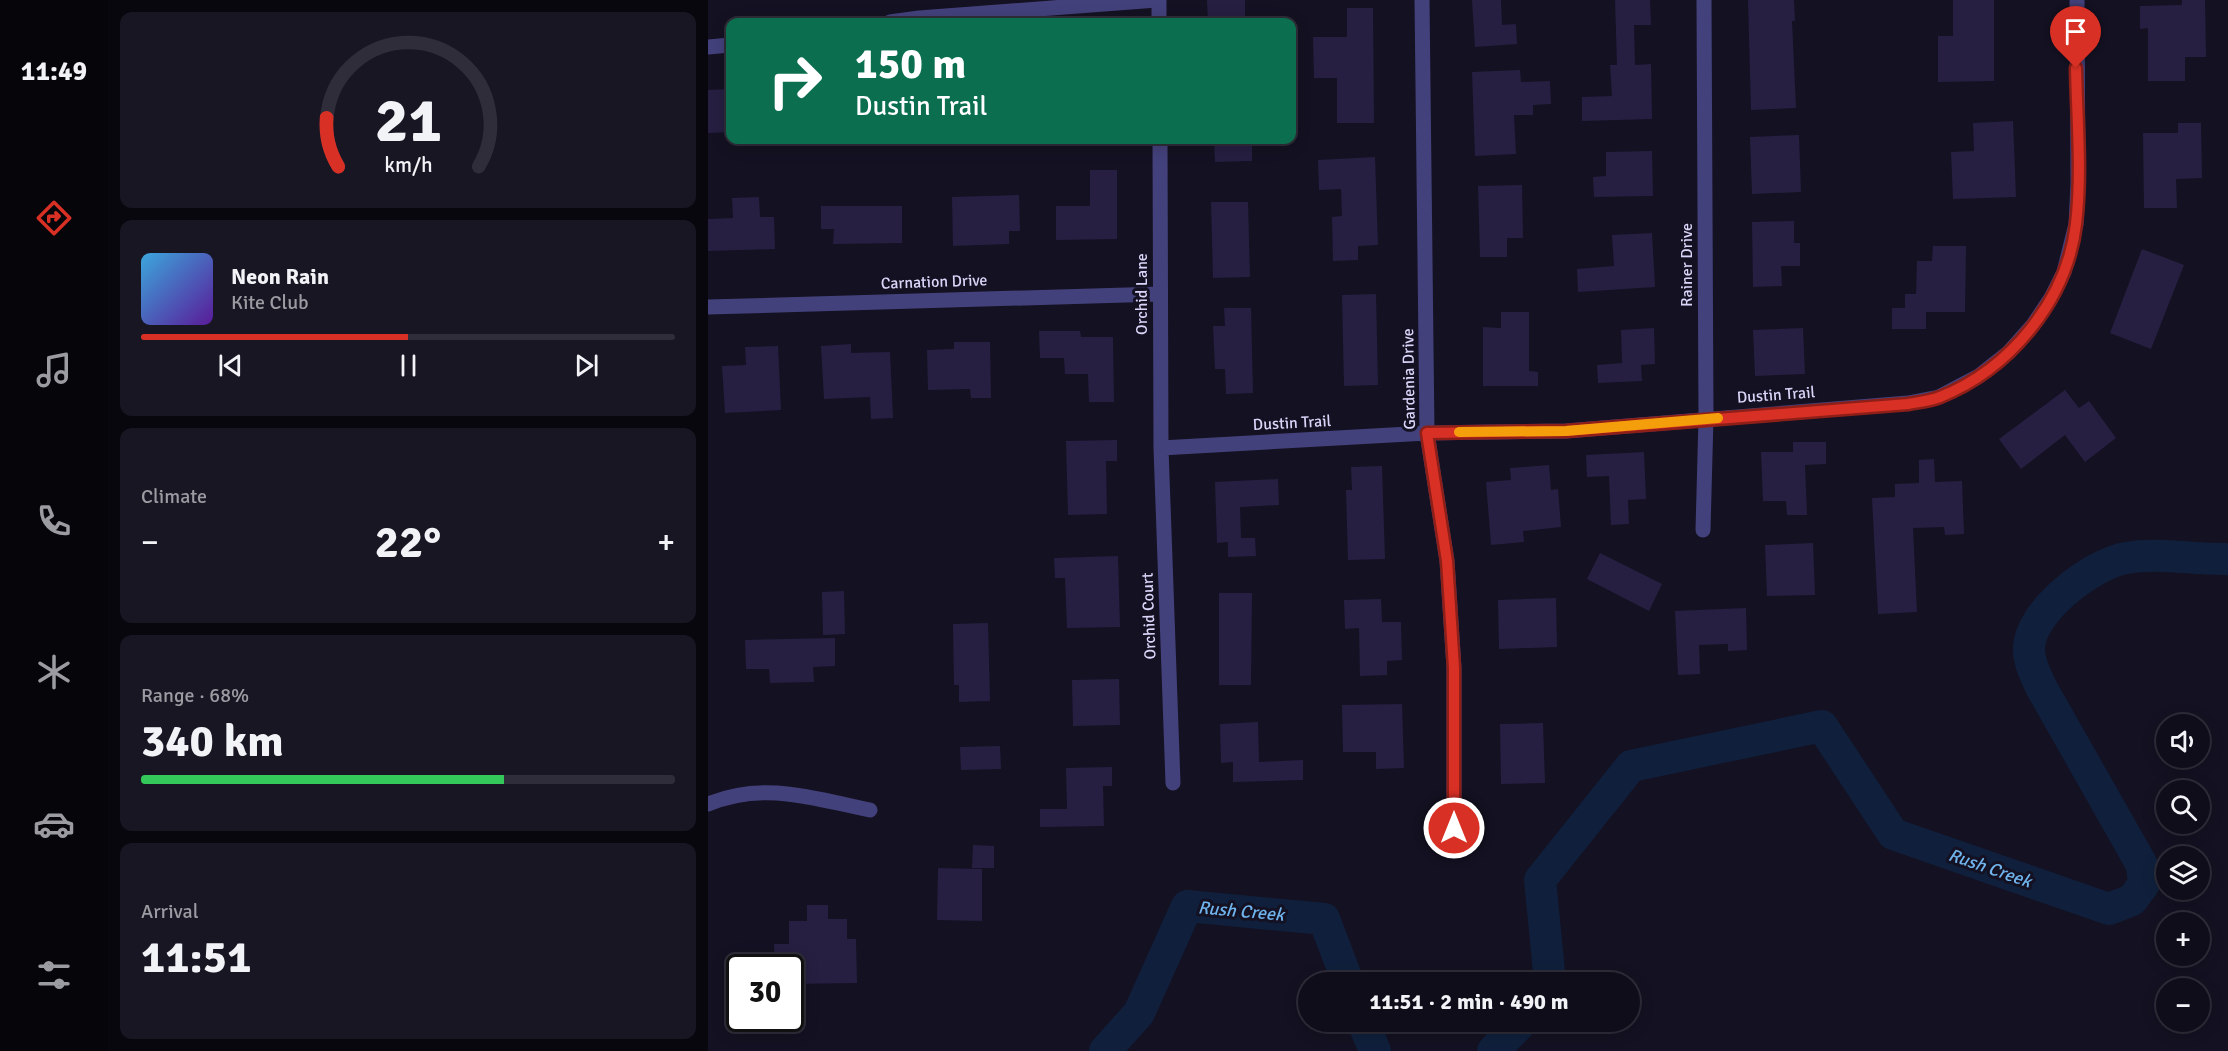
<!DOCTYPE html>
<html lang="en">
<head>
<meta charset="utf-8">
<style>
	:root { --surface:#0f0d1a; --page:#181623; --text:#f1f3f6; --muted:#9b9ca2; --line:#2f2d39; --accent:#d93025 }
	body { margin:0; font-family:Signika,sans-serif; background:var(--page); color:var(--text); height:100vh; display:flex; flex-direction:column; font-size:22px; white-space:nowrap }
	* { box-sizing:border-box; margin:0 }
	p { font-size:20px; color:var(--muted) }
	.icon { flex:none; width:33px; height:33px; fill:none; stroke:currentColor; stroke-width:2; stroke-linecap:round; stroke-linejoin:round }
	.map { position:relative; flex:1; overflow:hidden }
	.side { display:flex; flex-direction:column; gap:12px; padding:12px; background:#08070e; width:600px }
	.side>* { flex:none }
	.top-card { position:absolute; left:18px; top:18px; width:570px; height:126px; border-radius:12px; box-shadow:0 3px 15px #0003,0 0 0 2px var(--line); background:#0b6e4f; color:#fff; overflow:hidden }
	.fabs { position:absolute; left:1448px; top:714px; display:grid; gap:12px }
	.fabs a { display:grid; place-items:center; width:54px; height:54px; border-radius:50%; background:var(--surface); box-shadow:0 3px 15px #0003,0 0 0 2px var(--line); font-size:30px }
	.speed { position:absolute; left:18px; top:954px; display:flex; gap:12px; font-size:30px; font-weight:700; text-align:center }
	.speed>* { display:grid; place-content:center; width:78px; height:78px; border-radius:50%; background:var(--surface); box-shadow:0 3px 15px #0003,0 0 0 2px var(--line); line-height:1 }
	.speed .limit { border:3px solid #111; border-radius:9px; background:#fff; color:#111 }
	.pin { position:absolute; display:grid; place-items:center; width:51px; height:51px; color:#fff; margin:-62px -26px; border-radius:50% 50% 50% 0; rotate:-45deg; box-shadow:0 0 6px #0007 }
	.pin .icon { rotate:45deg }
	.me { position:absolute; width:66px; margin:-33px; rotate:0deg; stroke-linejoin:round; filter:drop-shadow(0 0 4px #0008) }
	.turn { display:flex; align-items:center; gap:21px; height:126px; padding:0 30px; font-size:27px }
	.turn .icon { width:78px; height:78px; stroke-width:2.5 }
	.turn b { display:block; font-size:42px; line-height:51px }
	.big { font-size:45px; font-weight:800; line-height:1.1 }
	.side .card { flex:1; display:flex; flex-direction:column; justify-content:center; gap:9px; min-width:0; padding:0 21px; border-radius:12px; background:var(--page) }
	.side .dial { align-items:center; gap:0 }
	.dial svg { height:156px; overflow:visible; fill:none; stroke:var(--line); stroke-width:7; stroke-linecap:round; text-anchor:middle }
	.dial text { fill:var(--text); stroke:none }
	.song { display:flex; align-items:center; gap:18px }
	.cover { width:72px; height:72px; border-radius:9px; background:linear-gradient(135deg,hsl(200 70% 55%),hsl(270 70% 35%)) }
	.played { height:6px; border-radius:3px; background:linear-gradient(90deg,var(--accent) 50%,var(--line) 50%) }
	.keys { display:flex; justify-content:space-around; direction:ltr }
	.heat { display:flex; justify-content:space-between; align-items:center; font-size:33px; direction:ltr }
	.charge { height:9px; border-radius:4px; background:linear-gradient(90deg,#34c759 68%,var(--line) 0) }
	.trip { position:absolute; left:590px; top:972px; width:342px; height:60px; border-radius:30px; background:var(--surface); box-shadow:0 3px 15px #0003,0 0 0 2px var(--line); font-weight:800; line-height:60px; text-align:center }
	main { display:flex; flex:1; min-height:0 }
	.dock { display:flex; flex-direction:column; width:108px; justify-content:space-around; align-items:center; background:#06050a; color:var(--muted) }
	.dock .icon { width:42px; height:42px }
	.dock .current { color:var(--accent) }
	.dock b { font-size:27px; color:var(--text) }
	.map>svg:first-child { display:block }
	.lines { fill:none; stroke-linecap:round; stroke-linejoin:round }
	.river { stroke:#10203c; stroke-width:32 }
	.building { fill:#261f41 }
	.minor { stroke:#43417b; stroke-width:15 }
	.route-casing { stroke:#8d1f18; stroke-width:15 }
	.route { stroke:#d93025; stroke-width:10 }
	.slow { stroke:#f59e0b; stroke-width:10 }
	.labels { text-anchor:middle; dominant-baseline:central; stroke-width:6; stroke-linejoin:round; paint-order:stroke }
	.street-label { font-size:16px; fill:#dad6fa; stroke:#141122 }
	.water-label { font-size:18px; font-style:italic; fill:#70b4ee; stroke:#141122 }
</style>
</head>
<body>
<main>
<nav class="dock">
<b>11:49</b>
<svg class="icon current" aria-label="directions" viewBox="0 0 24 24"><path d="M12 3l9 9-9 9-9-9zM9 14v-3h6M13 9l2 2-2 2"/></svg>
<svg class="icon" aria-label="music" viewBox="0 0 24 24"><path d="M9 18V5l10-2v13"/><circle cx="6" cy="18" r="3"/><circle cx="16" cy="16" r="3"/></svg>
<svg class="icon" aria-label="phone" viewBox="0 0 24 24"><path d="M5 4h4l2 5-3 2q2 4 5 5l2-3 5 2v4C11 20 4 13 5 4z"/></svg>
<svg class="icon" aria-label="climate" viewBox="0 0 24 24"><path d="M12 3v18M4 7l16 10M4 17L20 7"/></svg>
<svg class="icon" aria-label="car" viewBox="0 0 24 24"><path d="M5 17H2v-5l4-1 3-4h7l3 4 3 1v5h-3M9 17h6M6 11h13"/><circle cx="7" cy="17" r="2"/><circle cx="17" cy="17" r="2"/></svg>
<svg class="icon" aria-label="filters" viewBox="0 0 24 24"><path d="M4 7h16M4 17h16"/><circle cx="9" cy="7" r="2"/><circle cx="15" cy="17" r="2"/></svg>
</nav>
<section class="side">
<div class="card dial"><svg viewBox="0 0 100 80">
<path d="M14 69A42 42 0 1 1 86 69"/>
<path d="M14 69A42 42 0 0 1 8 44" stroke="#d93025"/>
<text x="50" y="56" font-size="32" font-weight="700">21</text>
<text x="50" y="72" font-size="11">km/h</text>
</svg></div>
<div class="card">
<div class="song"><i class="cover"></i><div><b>Neon Rain</b><p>Kite Club</p></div></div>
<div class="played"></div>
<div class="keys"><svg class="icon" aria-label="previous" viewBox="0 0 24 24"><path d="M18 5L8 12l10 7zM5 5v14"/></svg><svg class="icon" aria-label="pause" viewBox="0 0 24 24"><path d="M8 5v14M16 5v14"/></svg><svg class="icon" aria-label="next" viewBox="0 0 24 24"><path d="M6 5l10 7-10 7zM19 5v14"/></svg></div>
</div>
<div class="card"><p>Climate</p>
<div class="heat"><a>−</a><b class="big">22°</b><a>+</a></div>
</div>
<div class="card"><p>Range · 68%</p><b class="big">340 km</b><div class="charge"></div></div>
<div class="card"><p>Arrival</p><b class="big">11:51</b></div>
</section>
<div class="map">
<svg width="1520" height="1051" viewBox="0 0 1520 1051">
	<rect width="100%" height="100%" fill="#141122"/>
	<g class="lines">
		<path class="river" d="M 842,982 L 832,880 L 923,766 L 1114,726 L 1185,834 L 1401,909 L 1424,900 L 1436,884 L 1434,865 L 1333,687 C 1328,675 1320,662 1321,648 C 1322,611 1384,564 1418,558 C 1452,552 1486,560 1520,559
			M 655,1022 L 667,1051
			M 397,1051 L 431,1013 L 479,906 L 616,919 L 640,982
			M 785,1051 L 814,1022"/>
	</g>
	<path class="building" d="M 499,0 L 537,0 L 537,22 L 500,22 Z
		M 764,0 L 793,0 L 794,25 L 808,24 L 809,44 L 767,47 Z
		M 907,0 L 942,0 L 943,25 L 926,25 L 927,65 L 943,64 L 944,119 L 874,121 L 874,97 L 904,96 L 902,65 L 909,65 Z
		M 1040,0 L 1086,0 L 1087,21 L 1084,21 L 1088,108 L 1043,110 Z
		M 1245,0 L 1286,0 L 1286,81 L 1230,82 L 1230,36 L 1245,36 Z
		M 1474,0 L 1497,0 L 1498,57 L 1477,57 L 1477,81 L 1440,81 L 1440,28 L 1432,29 L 1432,6 L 1474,5 Z
		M 639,8 L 665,8 L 666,123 L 629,123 L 629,78 L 606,78 L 605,37 L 639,37 Z
		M 812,70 L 813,82 L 842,81 L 843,104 L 825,105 L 825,115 L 806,115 L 808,154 L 767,156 L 764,72 Z
		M 22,89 L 22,132 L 0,133 L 0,90 Z
		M 1305,121 L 1308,197 L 1245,199 L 1243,152 L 1266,151 L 1265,123 Z
		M 1470,123 L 1493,123 L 1494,178 L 1468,179 L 1469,208 L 1436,208 L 1435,133 L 1470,133 Z
		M 1091,135 L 1093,192 L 1044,194 L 1042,137 Z
		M 506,140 L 544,140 L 544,161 L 507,162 Z
		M 944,151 L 945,196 L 886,197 L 885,177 L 898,176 L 898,152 Z
		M 667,157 L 670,245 L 650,246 L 650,260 L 625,261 L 624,217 L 634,216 L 633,189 L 611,190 L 610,160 Z
		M 382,170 L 409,170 L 409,239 L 348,240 L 348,206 L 382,206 Z
		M 814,185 L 815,238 L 799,238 L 799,257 L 772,257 L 770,186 Z
		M 311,195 L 312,231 L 301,231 L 301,244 L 245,246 L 244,197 Z
		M 51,197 L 52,217 L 66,217 L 67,249 L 0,251 L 0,219 L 25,218 L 24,198 Z
		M 503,202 L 540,202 L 542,277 L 505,278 Z
		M 113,206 L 194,206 L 194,243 L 125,244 L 126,229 L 113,229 Z
		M 1086,221 L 1086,243 L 1092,243 L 1092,266 L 1073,266 L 1074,286 L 1045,287 L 1044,222 Z
		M 944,233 L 947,287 L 870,292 L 869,269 L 906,266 L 904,235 Z
		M 1225,246 L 1258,246 L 1257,312 L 1218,312 L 1218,329 L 1184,329 L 1184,308 L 1197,308 L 1197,294 L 1208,294 L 1209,261 L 1224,261 Z
		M 1434,249 L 1476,265 L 1443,349 L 1402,333 Z
		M 668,294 L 670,385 L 636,386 L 634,295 Z
		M 516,308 L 543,308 L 545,393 L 518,394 L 517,369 L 507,369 L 505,326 L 517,326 Z
		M 793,312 L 821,312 L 821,371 L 830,372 L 830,386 L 775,386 L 775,327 L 793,328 Z
		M 946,328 L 947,364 L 933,365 L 934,381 L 890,383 L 889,365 L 914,363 L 913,330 Z
		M 1095,328 L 1097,374 L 1047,376 L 1045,330 Z
		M 331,331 L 372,331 L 373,337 L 405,337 L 406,402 L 381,402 L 380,374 L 357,374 L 356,358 L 332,358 Z
		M 246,342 L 282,342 L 283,398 L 263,398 L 262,389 L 220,390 L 219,350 L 246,349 Z
		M 143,344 L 143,353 L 182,352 L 185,418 L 163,419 L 162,397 L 116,399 L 113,346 Z
		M 70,346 L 73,410 L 17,413 L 14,366 L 38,365 L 37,347 Z
		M 1357,390 L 1371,408 L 1381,401 L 1408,438 L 1377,462 L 1357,435 L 1313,469 L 1291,439 Z
		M 409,440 L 409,461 L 398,461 L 399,514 L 360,515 L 358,441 Z
		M 1085,442 L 1118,442 L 1118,464 L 1097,465 L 1099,515 L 1079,515 L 1078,501 L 1055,501 L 1053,452 L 1085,452 Z
		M 936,452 L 938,499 L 920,500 L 921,524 L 903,525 L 901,476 L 879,477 L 878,455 Z
		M 1226,459 L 1227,482 L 1254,481 L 1256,534 L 1237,535 L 1236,527 L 1205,528 L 1209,612 L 1170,614 L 1164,498 L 1187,497 L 1187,484 L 1211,483 L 1211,460 Z
		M 841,465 L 843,490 L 850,489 L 853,527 L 815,531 L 816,542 L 783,545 L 778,482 L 803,480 L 802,468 Z
		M 674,466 L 677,559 L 640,560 L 638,490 L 644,490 L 643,467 Z
		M 570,479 L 571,505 L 532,507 L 533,538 L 547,538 L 548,556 L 520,557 L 520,542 L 509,543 L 507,482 Z
		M 1105,543 L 1107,595 L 1059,596 L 1057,545 Z
		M 892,553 L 954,584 L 941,611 L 879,579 Z
		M 410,556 L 412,627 L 359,628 L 357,578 L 347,578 L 346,558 Z
		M 136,591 L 137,634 L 115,635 L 114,592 Z
		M 511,593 L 544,593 L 543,685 L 511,685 Z
		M 848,598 L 849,647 L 791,649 L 790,600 Z
		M 673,599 L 674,622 L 693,622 L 694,660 L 679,661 L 679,675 L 652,676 L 651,628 L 637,629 L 636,600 Z
		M 1038,608 L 1039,650 L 1020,651 L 1020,644 L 991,645 L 992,674 L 970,675 L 967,611 Z
		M 280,623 L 282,701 L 251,702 L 251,685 L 246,685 L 245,624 Z
		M 127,638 L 127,666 L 105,667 L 106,682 L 62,683 L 61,669 L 38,669 L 37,640 Z
		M 411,679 L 412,725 L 365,726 L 364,680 Z
		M 694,704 L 696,768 L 668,769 L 668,752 L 635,752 L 634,705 Z
		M 550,722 L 551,762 L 595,760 L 595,780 L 525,782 L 525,762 L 513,763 L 512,724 Z
		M 835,723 L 837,783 L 793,784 L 792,724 Z
		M 292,746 L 293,769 L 253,770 L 252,747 Z
		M 404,767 L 404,786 L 395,786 L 396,826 L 332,827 L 332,809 L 359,809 L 358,768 Z
		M 265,845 L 286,846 L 286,868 L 264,868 Z
		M 230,868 L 274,869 L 274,921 L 229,920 Z
		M 99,905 L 120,905 L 120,919 L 139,919 L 139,939 L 148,939 L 149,983 L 82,984 L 82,968 L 67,968 L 66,944 L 81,944 L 81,921 L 99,921 Z"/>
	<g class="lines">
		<path class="minor" d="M 451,0 L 451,22
			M 714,0 L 719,433 L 739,561 L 746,668 L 746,828
			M 182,22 L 211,18 L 449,0
			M 0,47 L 22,45
			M 452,140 L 453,448 L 465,783
			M 0,307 L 452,294
			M 453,448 L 719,433 L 858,431 L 1200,403 L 1231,397 L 1271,376 L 1300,353 L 1325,325 L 1343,298 L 1356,272 L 1368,224 L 1370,184 L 1369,0
			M 995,530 L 998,418 L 996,0
			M 0,804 C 56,781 104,798 162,810"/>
	</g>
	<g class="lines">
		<g class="route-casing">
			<path id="route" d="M 746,828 L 746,668 L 739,561 L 719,433 L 858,431 L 1200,404 C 1211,402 1222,401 1232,397 C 1302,369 1359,300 1368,224 C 1374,173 1369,120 1368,68"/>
		</g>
		<use href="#route" class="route"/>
		<path class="slow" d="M 751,432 L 858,431 L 1010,418"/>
	</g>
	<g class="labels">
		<g class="street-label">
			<text transform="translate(979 265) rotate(-90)">Rainer Drive</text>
			<text transform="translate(226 282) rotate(-2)">Carnation Drive</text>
			<text transform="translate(434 294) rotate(-90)">Orchid Lane</text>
			<text transform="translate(701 379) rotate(-91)">Gardenia Drive</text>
			<text transform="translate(1068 395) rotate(-4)">Dustin Trail</text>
			<text transform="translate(584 423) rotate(-3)">Dustin Trail</text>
			<text transform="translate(441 616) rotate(-92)">Orchid Court</text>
		</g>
		<g class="water-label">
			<text transform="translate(1282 868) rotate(19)">Rush Creek</text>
			<text transform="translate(533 911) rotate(5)">Rush Creek</text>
		</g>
	</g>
</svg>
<div class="fabs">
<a><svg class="icon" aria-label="sound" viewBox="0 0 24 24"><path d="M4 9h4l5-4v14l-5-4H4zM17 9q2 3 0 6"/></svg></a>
<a><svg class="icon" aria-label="search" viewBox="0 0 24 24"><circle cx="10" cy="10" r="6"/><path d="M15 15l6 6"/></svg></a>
<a><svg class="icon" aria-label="layers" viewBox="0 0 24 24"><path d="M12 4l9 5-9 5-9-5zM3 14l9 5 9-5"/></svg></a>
<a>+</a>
<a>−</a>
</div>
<div class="speed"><div class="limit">30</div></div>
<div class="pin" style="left:1368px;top:68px;background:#d93025"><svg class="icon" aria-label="arrive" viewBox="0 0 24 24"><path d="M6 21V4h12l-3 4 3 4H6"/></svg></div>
<svg class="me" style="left:746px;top:828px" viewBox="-20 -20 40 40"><circle r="17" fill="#d93025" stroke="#fff" stroke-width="3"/><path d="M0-11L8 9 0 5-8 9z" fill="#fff"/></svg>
<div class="trip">11:51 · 2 min · 490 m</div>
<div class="top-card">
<div class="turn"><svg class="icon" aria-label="right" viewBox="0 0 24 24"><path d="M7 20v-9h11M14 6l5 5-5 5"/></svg><div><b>150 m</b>Dustin Trail</div></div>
</div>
</div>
</main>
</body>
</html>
